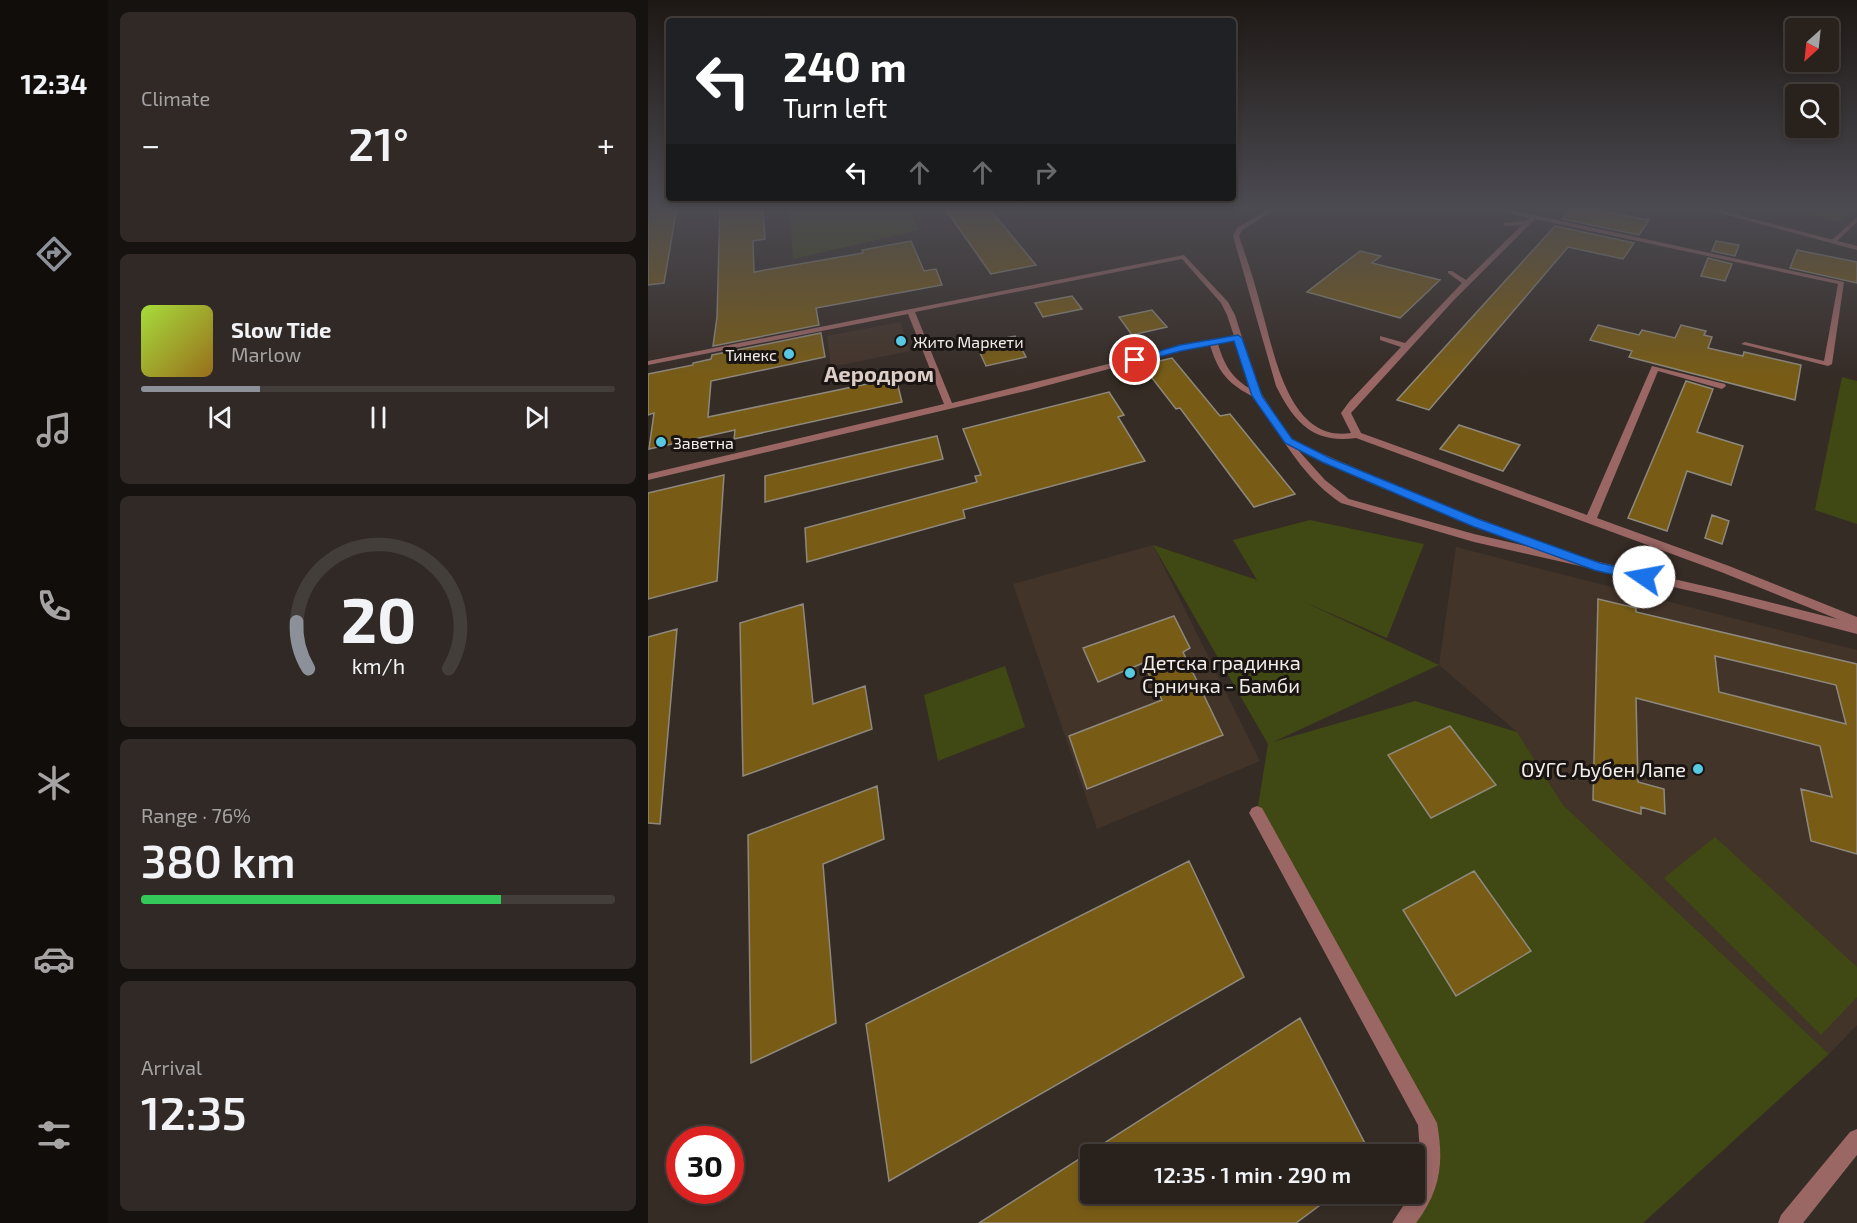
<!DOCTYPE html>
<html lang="en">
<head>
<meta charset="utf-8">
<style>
	:root { --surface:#28211c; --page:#302925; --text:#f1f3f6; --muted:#a5a3a3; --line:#443e3b; --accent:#8c9099 }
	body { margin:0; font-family:"Exo 2",sans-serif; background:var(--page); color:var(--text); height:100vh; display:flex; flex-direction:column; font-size:22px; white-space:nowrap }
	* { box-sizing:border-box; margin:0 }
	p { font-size:20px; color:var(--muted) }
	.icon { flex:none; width:33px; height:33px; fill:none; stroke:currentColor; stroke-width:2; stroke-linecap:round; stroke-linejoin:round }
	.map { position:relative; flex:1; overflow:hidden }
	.sheet { display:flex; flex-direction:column; gap:12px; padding:12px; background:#16120f; width:540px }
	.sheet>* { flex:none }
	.banner { position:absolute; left:18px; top:18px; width:570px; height:183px; border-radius:6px; box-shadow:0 3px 9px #0003,0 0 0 2px var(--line); background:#202124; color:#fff; overflow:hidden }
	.needle { width:39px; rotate:207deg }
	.controls { position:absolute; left:1137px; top:18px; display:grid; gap:12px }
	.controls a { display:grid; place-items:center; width:54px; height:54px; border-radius:6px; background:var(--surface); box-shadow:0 3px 9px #0003,0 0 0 2px var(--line); font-size:30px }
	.speed { position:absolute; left:18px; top:1126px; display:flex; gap:12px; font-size:30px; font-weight:700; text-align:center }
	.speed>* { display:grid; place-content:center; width:78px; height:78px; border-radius:50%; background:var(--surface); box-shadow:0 3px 9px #0003,0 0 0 2px var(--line); line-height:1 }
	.speed .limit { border:9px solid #d22; background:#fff; color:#111 }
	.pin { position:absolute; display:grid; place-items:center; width:51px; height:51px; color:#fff; margin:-26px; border:3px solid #fff; border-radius:50%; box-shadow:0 2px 6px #0007 }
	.me { position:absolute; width:66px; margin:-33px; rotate:282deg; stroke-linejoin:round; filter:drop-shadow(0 0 4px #0008) }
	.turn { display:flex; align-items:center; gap:21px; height:126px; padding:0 18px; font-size:27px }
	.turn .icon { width:78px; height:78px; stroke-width:2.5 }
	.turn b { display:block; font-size:42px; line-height:51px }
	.lanes { display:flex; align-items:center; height:57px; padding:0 18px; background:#0003; justify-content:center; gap:30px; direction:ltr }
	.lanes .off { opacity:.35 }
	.big { font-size:45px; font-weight:600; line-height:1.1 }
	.sheet .card { flex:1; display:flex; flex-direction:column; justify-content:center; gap:9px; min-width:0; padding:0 21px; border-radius:9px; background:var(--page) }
	.sheet .dial { align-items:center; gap:0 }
	.dial svg { height:156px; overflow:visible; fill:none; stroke:var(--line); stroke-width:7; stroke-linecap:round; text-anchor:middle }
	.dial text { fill:var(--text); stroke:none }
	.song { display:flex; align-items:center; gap:18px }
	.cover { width:72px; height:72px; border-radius:9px; background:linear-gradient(135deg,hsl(80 70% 55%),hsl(40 70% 35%)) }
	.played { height:6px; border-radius:3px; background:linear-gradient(90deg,var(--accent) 25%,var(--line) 25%) }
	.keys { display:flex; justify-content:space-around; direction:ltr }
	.heat { display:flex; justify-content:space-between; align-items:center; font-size:33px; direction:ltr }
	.charge { height:9px; border-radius:4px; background:linear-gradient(90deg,#34c759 76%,var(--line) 0) }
	.trip { position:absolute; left:432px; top:1144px; width:345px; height:60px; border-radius:6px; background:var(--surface); box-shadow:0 3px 9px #0003,0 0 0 2px var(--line); font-weight:600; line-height:60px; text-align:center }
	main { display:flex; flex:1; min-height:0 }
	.tab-bar { display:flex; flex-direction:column; width:108px; justify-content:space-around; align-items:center; background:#100d0b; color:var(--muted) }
	.tab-bar .icon { width:42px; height:42px }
	.tab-bar .selected { color:var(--accent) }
	.tab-bar b { font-size:27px; color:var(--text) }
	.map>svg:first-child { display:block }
	.built { fill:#43342a }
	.green { fill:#404913 }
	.building { fill:#785c16; stroke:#8e897d; stroke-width:1.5; fill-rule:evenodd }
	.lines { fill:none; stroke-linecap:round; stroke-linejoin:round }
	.service { fill:#9b6765; fill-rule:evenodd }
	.minor { fill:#9b6765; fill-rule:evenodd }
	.tertiary { fill:#9b6765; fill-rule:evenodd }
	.route { fill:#1a73e8; stroke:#114b97; stroke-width:1.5 }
	.poi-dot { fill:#57c9e3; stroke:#1a1513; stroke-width:2 }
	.labels { text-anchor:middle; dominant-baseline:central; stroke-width:6; stroke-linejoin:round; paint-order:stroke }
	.far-poi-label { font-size:16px; fill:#f4eee9; stroke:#1a1513; text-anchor:start }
	.poi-label { font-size:20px; fill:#f4eee9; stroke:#1a1513; text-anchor:start }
	.far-district-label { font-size:22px; font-weight:bold; fill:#dccec6; stroke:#1a1513 }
</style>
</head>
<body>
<main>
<nav class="tab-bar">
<b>12:34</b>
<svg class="icon selected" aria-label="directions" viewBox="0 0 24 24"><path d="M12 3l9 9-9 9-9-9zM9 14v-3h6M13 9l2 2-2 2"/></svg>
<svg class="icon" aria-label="music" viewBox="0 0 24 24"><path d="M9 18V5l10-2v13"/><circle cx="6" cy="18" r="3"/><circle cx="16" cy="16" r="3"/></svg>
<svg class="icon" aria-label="phone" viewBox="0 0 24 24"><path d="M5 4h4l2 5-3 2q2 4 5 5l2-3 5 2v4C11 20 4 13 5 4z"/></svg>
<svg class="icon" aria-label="climate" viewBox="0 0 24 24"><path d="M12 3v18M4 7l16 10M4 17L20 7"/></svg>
<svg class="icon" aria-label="car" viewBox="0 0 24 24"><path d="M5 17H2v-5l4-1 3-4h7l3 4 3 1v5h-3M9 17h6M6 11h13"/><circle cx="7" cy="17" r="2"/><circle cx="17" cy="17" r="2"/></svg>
<svg class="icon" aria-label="filters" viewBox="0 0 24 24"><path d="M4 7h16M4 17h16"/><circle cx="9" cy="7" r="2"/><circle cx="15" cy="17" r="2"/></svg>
</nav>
<section class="sheet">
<div class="card"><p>Climate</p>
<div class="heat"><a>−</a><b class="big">21°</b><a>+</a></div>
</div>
<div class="card">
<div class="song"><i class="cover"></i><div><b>Slow Tide</b><p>Marlow</p></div></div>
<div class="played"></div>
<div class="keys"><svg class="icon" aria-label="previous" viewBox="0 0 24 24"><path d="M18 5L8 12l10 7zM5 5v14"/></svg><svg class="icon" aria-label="pause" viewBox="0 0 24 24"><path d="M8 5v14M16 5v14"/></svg><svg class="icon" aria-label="next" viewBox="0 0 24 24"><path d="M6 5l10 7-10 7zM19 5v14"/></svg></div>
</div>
<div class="card dial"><svg viewBox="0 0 100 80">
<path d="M14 69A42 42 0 1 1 86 69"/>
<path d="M14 69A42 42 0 0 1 8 45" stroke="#8c9099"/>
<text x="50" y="56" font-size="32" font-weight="700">20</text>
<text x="50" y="72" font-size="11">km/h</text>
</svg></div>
<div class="card"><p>Range · 76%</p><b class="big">380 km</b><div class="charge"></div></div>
<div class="card"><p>Arrival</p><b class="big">12:35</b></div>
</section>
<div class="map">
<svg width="1209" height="1223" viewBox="0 0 1209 1223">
	<rect width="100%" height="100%" fill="#362c26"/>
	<path class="built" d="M 252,322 L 262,351 L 183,367 L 179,336 Z
		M 505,545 L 612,761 L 449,829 L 365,584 Z
		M 808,547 L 1209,650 L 1209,1025 L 1181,1054 L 915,805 L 869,732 L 791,665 Z"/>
	<path class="green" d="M 138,207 L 259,207 L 271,230 L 145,259 L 142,209 Z
		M 1134,207 L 1209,207 L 1209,209 L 1190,222 Z
		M 1194,377 L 1209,381 L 1209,524 L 1167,510 Z
		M 662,520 L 776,544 L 739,638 L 652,600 L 791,665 L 625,742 L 767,701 L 869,732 L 915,805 L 1181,1054 L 995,1223 L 755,1223 L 784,1149 L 609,813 L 620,744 L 505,545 L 609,580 L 585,540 Z
		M 357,666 L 377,727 L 290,761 L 276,695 Z
		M 1067,837 L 1209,967 L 1209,997 L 1173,1035 L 1016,878 Z"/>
	<path class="building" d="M 0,207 L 29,207 L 16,283 L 0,285 Z
		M 72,207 L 106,207 L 106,210 L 115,209 L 117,239 L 105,241 L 106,272 L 215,253 L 214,250 L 263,241 L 276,271 L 288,269 L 294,285 L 168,308 L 171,325 L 65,346 L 69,317 Z
		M 296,207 L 340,207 L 388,265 L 343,274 Z
		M 924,207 L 934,207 L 1001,220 L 991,235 L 914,219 Z
		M 907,226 L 986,243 L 975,259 L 920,247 L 781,410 L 749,400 Z
		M 1068,241 L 1091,245 L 1087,256 L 1064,251 Z
		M 1149,250 L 1209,262 L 1209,283 L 1142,268 Z
		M 712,251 L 733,256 L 724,263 L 792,280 L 752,318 L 659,292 Z
		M 1060,258 L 1084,264 L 1077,281 L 1053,276 Z
		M 424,296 L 434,309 L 395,317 L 387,303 Z
		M 504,310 L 519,327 L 484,335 L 471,317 Z
		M 950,325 L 991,335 L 994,330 L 1027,338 L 1033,325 L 1058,331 L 1056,335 L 1064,337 L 1060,348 L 1095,356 L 1096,352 L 1153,365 L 1147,400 L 981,357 L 984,351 L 942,340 Z
		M 173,333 L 177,357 L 63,381 L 60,417 L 248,378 L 254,402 L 86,439 L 87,430 L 1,449 L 6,413 L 0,415 L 0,374 L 45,365 L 45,363 L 63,359 L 64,355 Z
		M 367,336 L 378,357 L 338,366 L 328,344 Z
		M 524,358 L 572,416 L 582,414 L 647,494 L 606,507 L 532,408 L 528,409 L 494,365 Z
		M 1038,381 L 1065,389 L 1049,432 L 1095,446 L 1083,485 L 1039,471 L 1019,531 L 980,518 Z
		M 461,392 L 476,415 L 470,417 L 497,461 L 315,510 L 317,518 L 159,562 L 157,528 L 329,482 L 327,476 L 333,475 L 315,429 Z
		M 811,425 L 872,445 L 855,471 L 792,449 Z
		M 289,436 L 295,459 L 117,502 L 117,476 Z
		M 76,475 L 69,581 L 0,599 L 0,493 Z
		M 1064,515 L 1081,521 L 1074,544 L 1057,538 Z
		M 950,599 L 988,608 L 988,612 L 1209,664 L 1209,854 L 1163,841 L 1153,789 L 1184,797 L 1172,746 L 988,698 L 990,782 L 1016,789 L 1017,814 L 993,807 L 993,814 L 945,800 ZM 1067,656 L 1188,685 L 1198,724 L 1071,692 Z
		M 155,604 L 165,704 L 217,686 L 224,729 L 95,776 L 92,623 Z
		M 526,616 L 542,648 L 535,652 L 575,735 L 439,789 L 421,736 L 514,700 L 495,663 L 450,682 L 435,648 Z
		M 29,629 L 12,824 L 0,823 L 0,637 Z
		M 802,726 L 848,785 L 783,818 L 740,755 Z
		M 229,786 L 236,839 L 175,864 L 188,1023 L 103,1063 L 100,835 Z
		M 541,861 L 596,977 L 241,1181 L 218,1024 Z
		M 826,871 L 883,951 L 808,996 L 755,910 Z
		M 652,1018 L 723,1155 L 442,1155 L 442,1194 L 687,1194 L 648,1223 L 331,1223 Z"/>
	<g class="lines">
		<path class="service" d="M 625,207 L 632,207 L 594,230 L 591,236 C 599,259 607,283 613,307 C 626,351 640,443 703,433 L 693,413 L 701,402 L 753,347 L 732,340 L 732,336 L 757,343 L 814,283 L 800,273 L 800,271 L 804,271 L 818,280 L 874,225 L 857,226 L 855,223 L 878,221 L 881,218 L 835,207 L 845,207 L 886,215 L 1196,282 L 1184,364 L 1180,366 L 1093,344 L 1097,342 L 1176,361 L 1190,284 L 887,219 L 806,300 L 703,413 L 713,433 L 939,515 L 1004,366 L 1077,384 L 1078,386 L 1074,389 L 1010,371 L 949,518 L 1081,566 L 1209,617 L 1209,627 L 1073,572 L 708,438 C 665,444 646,422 628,386 L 585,236 L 589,228 Z
			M 1209,217 L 1209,222 L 1188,242 L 1184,242 L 1184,240 Z"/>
		<path class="minor" d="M 1050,207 L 1059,207 L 1209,246 L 1209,250 Z
			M 536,255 L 580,302 L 587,315 L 610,388 L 643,440 L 774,497 L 903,546 L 905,549 L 903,551 L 1065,588 L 1209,624 L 1209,634 L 1065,596 L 826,542 L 693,503 C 654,477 634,437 608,400 C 604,395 595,392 589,387 C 574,377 567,362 562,345 L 532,350 L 382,390 L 0,480 L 0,474 L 296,404 L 260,314 L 0,365 L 0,361 ZM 534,259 L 573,303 L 579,315 L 586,336 L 532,346 L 304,403 L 267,312 ZM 587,341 L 601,388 C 583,377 576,364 570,344 ZM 650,450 L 734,488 L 882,547 L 826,534 L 701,499 L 677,480 Z
			M 609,806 L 614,808 L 789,1123 C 796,1162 793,1190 768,1223 L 744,1223 L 763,1194 L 766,1194 L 773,1165 L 770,1125 L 604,818 L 601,813 L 604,808 Z"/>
		<path class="tertiary" d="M 1209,1129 L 1209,1155 L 1155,1223 L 1130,1223 L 1133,1215 L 1202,1132 Z"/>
	</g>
	<linearGradient id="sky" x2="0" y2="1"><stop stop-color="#1e1815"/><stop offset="0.55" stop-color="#4c4b52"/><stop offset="1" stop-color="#4c4b52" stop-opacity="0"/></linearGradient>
	<rect width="1209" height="378" fill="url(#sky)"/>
	<path class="route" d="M 590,335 L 594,338 L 614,396 L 644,439 L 682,458 L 833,520 L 952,563 L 1001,574 L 1003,577 L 1001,580 L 996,582 L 946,570 L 824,526 L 674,462 L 637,443 L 604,396 L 586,341 L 533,351 L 487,363 L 482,360 L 532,345 Z"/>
	<g class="poi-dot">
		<circle cx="253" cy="341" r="6"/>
		<circle cx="141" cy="354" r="6"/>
		<circle cx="13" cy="442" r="6"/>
		<circle cx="482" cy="673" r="6"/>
		<circle cx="1050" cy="769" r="6"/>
	</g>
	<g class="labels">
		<g class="far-poi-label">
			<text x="265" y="341">Жито Маркети</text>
			<text x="129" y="354" text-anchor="end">Тинекс</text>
			<text x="25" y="442">Заветна</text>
		</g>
		<g class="poi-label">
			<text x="494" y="662">Детска градинка<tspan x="494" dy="23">Срничка - Бамби</tspan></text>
			<text x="1038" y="769" text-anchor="end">ОУГС Љубен Лапе</text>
		</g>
		<g class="far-district-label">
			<text x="231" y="373">Аеродром</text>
		</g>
	</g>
</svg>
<div class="controls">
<a><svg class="needle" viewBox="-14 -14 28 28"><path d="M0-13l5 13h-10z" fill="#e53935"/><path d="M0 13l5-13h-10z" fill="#a5a3a3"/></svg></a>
<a><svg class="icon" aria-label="search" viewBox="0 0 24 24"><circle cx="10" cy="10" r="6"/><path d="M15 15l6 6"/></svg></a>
</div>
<div class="speed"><div class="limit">30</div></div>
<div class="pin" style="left:487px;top:360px;background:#d93025"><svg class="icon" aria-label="arrive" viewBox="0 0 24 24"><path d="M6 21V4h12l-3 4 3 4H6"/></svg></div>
<svg class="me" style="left:996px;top:577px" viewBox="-20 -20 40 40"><circle r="19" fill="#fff"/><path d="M0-13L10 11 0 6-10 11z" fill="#1a73e8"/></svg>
<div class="trip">12:35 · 1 min · 290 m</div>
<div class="banner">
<div class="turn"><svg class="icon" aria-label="left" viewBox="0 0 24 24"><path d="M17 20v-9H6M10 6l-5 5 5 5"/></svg><div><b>240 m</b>Turn left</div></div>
<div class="lanes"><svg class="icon" aria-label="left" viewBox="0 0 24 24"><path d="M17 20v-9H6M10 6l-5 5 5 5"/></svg><svg class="icon off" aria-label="ahead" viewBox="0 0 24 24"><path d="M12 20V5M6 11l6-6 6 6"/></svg><svg class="icon off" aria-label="ahead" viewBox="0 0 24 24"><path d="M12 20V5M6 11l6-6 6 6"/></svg><svg class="icon off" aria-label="right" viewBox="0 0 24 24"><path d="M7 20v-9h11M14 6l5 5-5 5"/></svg></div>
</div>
</div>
</main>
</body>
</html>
